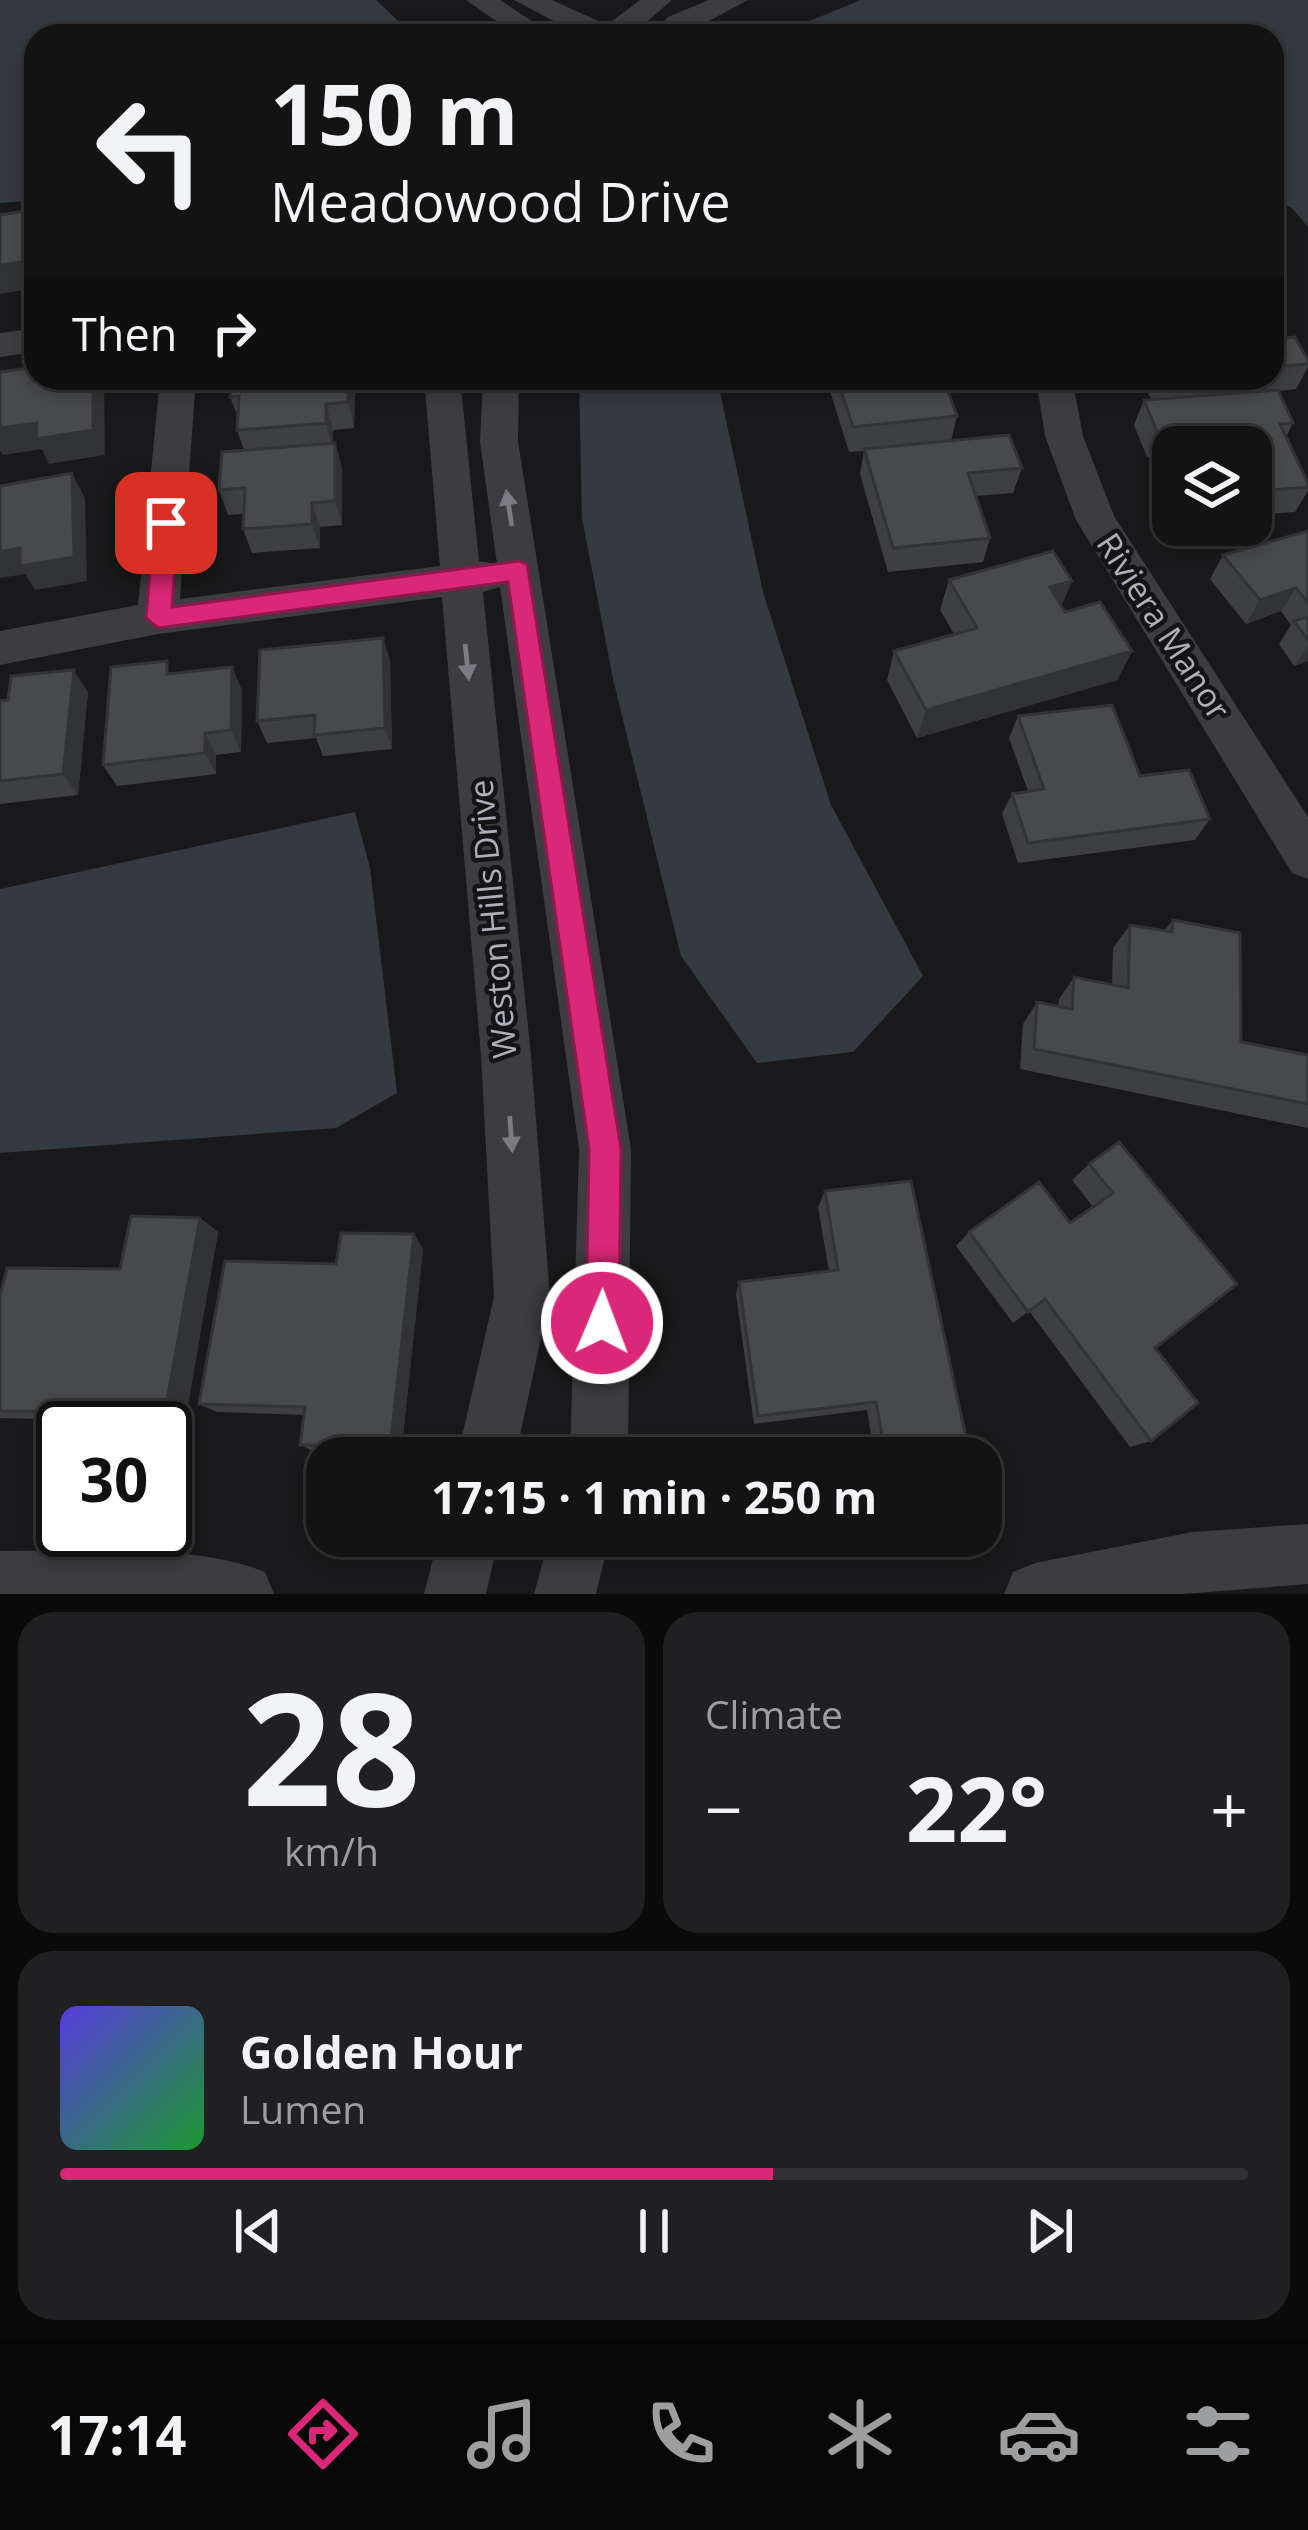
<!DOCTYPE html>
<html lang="en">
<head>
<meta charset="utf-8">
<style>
	:root { --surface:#131314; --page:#202022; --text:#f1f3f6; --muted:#9d9ea0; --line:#323234; --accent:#db2777 }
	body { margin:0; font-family:"Open Sans",sans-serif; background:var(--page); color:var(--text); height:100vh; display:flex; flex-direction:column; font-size:45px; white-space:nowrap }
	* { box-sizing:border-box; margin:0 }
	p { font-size:39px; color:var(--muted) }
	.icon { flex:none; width:66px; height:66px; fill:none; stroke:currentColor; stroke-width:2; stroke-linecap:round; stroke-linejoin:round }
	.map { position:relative; height:1594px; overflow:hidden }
	.panel { display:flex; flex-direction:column; gap:18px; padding:18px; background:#0a0a0b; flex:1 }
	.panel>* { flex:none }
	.top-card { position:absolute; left:24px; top:24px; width:1260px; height:366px; border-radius:36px; box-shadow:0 6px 18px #0003,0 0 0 3px var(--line); background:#131314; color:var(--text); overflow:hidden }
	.tools { position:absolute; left:1152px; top:426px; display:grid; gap:24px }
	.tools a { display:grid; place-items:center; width:120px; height:120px; border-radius:24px; background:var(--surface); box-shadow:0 6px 18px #0003,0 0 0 3px var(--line); font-size:60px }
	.speed { position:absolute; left:36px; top:1401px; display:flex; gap:24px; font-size:60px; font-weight:700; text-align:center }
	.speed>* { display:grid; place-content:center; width:156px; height:156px; border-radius:50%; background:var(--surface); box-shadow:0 6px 18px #0003,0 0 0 3px var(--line); line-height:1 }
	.speed .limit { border:6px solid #111; border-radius:18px; background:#fff; color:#111 }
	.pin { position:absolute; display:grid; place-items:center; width:102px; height:102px; color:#fff; margin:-51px; border-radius:24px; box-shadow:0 6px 18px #0006 }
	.me { position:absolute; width:132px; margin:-66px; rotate:1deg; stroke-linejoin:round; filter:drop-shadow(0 0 9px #0008) }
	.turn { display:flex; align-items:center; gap:42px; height:252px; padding:0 48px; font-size:54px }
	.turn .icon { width:156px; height:156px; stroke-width:2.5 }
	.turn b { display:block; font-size:84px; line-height:102px }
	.then { display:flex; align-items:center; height:114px; padding:0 48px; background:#0003; gap:24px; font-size:45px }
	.big { font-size:90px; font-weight:700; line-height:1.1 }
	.panel .tile { flex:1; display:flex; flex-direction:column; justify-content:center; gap:18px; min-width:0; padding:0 42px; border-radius:36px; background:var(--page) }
	.panel .dial { align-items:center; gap:0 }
	.dial b { font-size:156px; line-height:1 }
	.song { display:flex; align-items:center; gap:36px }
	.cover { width:144px; height:144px; border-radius:18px; background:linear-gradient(135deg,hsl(250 70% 55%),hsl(130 70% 35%)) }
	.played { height:12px; border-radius:6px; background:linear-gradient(90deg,var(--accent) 60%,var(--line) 60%) }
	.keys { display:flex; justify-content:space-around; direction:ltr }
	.heat { display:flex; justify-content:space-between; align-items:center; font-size:66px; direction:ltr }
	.panel .tiles { flex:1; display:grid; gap:18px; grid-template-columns:1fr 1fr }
	.tile:last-child { grid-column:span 2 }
	.trip { position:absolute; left:306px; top:1437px; width:696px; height:120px; border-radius:36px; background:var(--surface); box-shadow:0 6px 18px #0003,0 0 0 3px var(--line); font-weight:700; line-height:120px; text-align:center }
	.tabs { display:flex; height:192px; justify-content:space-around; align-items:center; background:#080808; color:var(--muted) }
	.tabs .icon { width:84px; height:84px }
	.tabs .on { color:var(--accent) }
	.tabs b { font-size:54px; color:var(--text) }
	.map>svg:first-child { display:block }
	.water { fill:#343a42 }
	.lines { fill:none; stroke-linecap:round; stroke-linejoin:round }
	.street { fill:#3c3c41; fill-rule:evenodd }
	.wall { fill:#3e3f42 }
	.shaded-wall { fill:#323336 }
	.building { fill:#48494d; stroke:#323336; stroke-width:3 }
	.oneway { fill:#7a7b83 }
	.route { fill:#db2777; stroke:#8e194d; stroke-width:3 }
	.labels { text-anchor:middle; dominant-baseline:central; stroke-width:9; stroke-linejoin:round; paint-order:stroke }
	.street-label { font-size:33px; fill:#adafb9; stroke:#141416 }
</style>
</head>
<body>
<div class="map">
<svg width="1308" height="1594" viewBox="0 0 1308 1594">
	<rect width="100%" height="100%" fill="#19191b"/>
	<path class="water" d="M 0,0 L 376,0 L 414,36 L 36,36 L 36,200 L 0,203 Z
		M 861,0 L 1308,0 L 1308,227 L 1292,208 L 1272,198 L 1272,36 L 773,36 Z
		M 579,378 L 717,378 L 763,592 L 831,805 L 923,976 L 853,1052 L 757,1063 L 681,956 L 613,679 L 582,518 Z
		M 355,812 L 370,868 L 397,1093 L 336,1128 L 0,1153 L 0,889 Z"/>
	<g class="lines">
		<path class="street" d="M 466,0 L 500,0 L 554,36 L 518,36 Z
			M 514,0 L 552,0 L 607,25 L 640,0 L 672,0 L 630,36 L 582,36 Z
			M 709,0 L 748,0 L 681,36 L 649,36 L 668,17 Z
			M 36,328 L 36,352 L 0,357 L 0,333 Z
			M 160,378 L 196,378 L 180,599 L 440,566 L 424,378 L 460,378 L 479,561 L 497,564 L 480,442 L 483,378 L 519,378 L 518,442 L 631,1149 L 628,1458 L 570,1458 L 579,1149 L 500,587 L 483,592 L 531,1056 L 550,1297 L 515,1458 L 457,1458 L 494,1297 L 481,1056 L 442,597 L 158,634 L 0,665 L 0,631 L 138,605 Z
			M 1036,378 L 1072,378 L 1083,436 L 1114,516 L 1308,817 L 1308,879 L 1292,873 L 1076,520 L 1045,436 Z
			M 1308,1524 L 1308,1584 L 1183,1594 L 1004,1594 L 1013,1572 L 1035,1563 L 1192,1532 Z
			M 439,1536 L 499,1536 L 486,1594 L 424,1594 Z
			M 550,1536 L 610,1536 L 596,1594 L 534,1594 Z
			M 0,1551 C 77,1551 194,1543 265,1572 L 274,1594 L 0,1594 Z"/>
	</g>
	<path class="wall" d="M 1272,339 L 1308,360 L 1308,367 L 1296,389 L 1278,391 L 1293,423 L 1286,437 L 1308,483 L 1308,491 L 1295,512 L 1251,515 L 1251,447 L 1173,447 L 1173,455 L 1147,457 L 1134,425 L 1144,400 L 1151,399 L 1141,378 L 1272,378 Z
		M 355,378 L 354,428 L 333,430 L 333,443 L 335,443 L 342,468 L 342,525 L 320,527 L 320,548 L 252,553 L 243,529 L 244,514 L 228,515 L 219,490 L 244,450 L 237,430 L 238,417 L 230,397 Z
		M 826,378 L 994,378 L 993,380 L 945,385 L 957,416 L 951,441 L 1022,468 L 1013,493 L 976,496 L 990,538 L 983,562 L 888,572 L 860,474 L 864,451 L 849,452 Z
		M 1308,531 L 1308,661 L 1294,666 L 1279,644 L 1291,625 L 1281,611 L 1246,624 L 1210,579 L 1223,555 Z
		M 949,580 L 1062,606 L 1065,612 L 1132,651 L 1117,680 L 917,738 L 887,680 L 894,651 L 954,634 L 940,610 Z
		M 383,638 L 390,661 L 392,749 L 323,756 L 316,738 L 267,743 L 257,721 Z
		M 174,673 L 242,690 L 241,752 L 216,755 L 216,774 L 117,786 L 103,765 Z
		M 88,692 L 78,795 L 0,804 L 0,701 Z
		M 1018,716 L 1140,776 L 1210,819 L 1195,840 L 1018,863 L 1002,814 L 1012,794 L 1028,791 L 1009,738 Z
		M 1173,920 L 1241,1042 L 1308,1055 L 1308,1128 L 1020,1069 L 1023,1024 L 1037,1002 L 1058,1006 L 1059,999 L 1074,977 L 1112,985 L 1113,948 L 1130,925 L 1164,931 Z
		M 1119,1142 L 1155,1348 L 1151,1441 L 1130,1447 L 1029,1311 L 1013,1323 L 956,1246 L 969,1232 L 1070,1223 L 1093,1207 L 1072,1180 L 1089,1164 Z
		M 825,1191 L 968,1447 L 955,1453 L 916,1458 L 875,1458 L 867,1410 L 754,1424 L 736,1294 L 739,1282 L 829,1271 L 818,1207 Z
		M 200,1218 L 218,1232 L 177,1468 L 165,1468 L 165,1428 L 80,1420 L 0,1418 L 0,1296 L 120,1269 Z
		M 414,1234 L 423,1249 L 401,1454 L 315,1452 L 300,1445 L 304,1415 L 217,1412 L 199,1404 L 336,1264 Z"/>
	<path class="shaded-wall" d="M 36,260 L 36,288 L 0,294 L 0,265 Z
		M 93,378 L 104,378 L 105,455 L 49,464 L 42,449 L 3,455 L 0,451 L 0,428 Z
		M 348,378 L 355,378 L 354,428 L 348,402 Z
		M 326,404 L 333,430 L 333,448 L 326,423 Z
		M 335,443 L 342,468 L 342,525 L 335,501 Z
		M 72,473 L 85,498 L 87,581 L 35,590 L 25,574 L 0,578 L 0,552 Z
		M 312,503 L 320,527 L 320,548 L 312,524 Z
		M 1072,581 L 1059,612 L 1050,587 Z
		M 1296,588 L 1281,611 L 1246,624 L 1260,600 Z
		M 383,638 L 390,661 L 392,749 L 385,728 Z
		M 1308,646 L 1308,661 L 1294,666 Z
		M 1132,651 L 1117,680 L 917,738 L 926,710 Z
		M 232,667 L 242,690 L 241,752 L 231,730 Z
		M 74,670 L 88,692 L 78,795 L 63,774 Z
		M 205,733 L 216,755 L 216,774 L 205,753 Z
		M 200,1218 L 218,1232 L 177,1468 L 165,1465 L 165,1428 L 162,1428 Z
		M 414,1234 L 423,1249 L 401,1454 L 390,1448 Z"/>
	<path class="building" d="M 36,209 L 36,260 L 0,265 L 0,215 Z
		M 1295,337 L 1308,360 L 1308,364 L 1272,367 L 1272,339 Z
		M 36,367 L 36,378 L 93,378 L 93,430 L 36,439 L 37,423 L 0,428 L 0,372 Z
		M 232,378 L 348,378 L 348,402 L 326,404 L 326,423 L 237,430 L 239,396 L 230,397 Z
		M 837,378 L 943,378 L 957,416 L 853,427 Z
		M 1278,390 L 1293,423 L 1280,424 L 1308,483 L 1308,487 L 1251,492 L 1251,447 L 1222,447 L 1213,428 L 1157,432 L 1144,400 Z
		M 1009,435 L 1022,468 L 968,473 L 990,538 L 893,548 L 864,449 Z
		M 335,443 L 335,501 L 312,503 L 312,524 L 243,529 L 245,488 L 219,490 L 222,452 Z
		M 72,473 L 74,557 L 20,566 L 20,548 L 0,552 L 0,486 Z
		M 1308,531 L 1308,603 L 1296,588 L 1260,600 L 1223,555 Z
		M 1053,551 L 1072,581 L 1050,587 L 1065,612 L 1100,602 L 1132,651 L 926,710 L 894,651 L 977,628 L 949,580 Z
		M 1308,617 L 1308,640 L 1294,621 Z
		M 383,638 L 385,728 L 314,735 L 315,715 L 257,721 L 260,650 Z
		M 167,661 L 167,674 L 232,667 L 231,730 L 205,733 L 205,753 L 103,765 L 111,667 Z
		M 74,670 L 63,774 L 0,781 L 0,701 L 8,700 L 11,676 Z
		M 1112,705 L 1140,776 L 1189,770 L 1210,819 L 1028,843 L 1012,794 L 1044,789 L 1018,716 Z
		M 1173,920 L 1240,933 L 1241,1042 L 1308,1055 L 1308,1104 L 1034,1049 L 1037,1002 L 1072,1009 L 1074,977 L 1128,988 L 1130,925 L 1172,932 Z
		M 1119,1142 L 1237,1284 L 1155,1348 L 1198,1403 L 1151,1441 L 1045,1299 L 1028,1312 L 969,1232 L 1039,1182 L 1070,1223 L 1113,1193 L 1089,1164 Z
		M 911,1181 L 968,1447 L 886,1457 L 876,1402 L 758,1416 L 739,1282 L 838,1270 L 825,1191 Z
		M 131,1216 L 200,1218 L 162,1428 L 78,1428 L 81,1412 L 0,1411 L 0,1296 L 7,1268 L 120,1269 Z
		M 341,1233 L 414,1234 L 390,1448 L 300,1445 L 305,1407 L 199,1404 L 225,1261 L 336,1264 Z"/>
	<defs><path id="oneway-solid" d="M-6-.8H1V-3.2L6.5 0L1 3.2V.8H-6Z" transform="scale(3)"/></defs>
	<g class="oneway">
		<use href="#oneway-solid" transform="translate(509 508) rotate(-99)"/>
		<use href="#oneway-solid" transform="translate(467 662) rotate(84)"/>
		<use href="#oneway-solid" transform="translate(511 1134) rotate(86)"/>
	</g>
	<path class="route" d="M 166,514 L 178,523 L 172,607 L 519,561 L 527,564 L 621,1149 L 619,1323 L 614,1335 L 602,1340 L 590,1335 L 586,1323 L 589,1149 L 508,582 L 158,628 L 146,618 L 154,523 Z"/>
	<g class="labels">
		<g class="street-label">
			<text transform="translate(1164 626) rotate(57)">Riviera Manor</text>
			<text transform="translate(492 919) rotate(-95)">Weston Hills Drive</text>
		</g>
	</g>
</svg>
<div class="tools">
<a><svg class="icon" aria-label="layers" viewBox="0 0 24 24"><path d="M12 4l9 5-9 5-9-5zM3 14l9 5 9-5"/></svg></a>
</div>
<div class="speed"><div class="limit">30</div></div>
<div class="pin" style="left:166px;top:523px;background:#d93025"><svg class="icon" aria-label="arrive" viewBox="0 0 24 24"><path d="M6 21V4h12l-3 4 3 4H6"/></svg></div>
<svg class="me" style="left:602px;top:1323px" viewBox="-20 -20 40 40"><circle r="17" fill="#db2777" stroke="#fff" stroke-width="3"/><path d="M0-11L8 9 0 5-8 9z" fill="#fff"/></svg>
<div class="trip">17:15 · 1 min · 250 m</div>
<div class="top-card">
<div class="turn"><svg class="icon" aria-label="left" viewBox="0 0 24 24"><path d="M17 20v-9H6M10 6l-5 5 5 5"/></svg><div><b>150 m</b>Meadowood Drive</div></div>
<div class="then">Then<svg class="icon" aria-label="right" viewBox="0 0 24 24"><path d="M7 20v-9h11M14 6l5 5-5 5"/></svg></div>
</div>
</div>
<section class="panel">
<div class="tiles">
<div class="tile dial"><b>28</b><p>km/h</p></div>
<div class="tile"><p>Climate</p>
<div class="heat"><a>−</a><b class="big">22°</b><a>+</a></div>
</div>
<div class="tile">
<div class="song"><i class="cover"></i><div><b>Golden Hour</b><p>Lumen</p></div></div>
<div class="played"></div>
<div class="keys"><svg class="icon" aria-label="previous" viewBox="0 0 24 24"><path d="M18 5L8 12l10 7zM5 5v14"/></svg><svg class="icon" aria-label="pause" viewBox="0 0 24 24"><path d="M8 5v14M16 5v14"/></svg><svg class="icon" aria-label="next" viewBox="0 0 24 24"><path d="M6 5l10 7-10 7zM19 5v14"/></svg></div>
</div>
</div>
</section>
<nav class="tabs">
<b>17:14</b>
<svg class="icon on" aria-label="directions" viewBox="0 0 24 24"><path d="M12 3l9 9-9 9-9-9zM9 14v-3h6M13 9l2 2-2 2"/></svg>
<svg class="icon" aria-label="music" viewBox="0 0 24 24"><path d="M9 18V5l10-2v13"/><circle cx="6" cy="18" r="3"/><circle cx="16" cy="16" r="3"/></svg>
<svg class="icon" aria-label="phone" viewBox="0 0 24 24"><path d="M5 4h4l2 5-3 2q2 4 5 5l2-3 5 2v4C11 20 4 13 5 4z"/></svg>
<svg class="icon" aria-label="climate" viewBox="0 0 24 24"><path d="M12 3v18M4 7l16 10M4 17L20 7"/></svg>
<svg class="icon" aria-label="car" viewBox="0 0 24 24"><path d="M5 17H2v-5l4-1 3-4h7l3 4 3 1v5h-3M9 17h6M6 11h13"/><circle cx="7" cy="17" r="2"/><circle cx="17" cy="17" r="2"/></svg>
<svg class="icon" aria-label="filters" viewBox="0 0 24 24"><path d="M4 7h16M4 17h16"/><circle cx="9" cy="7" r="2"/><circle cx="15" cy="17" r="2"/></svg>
</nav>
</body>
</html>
